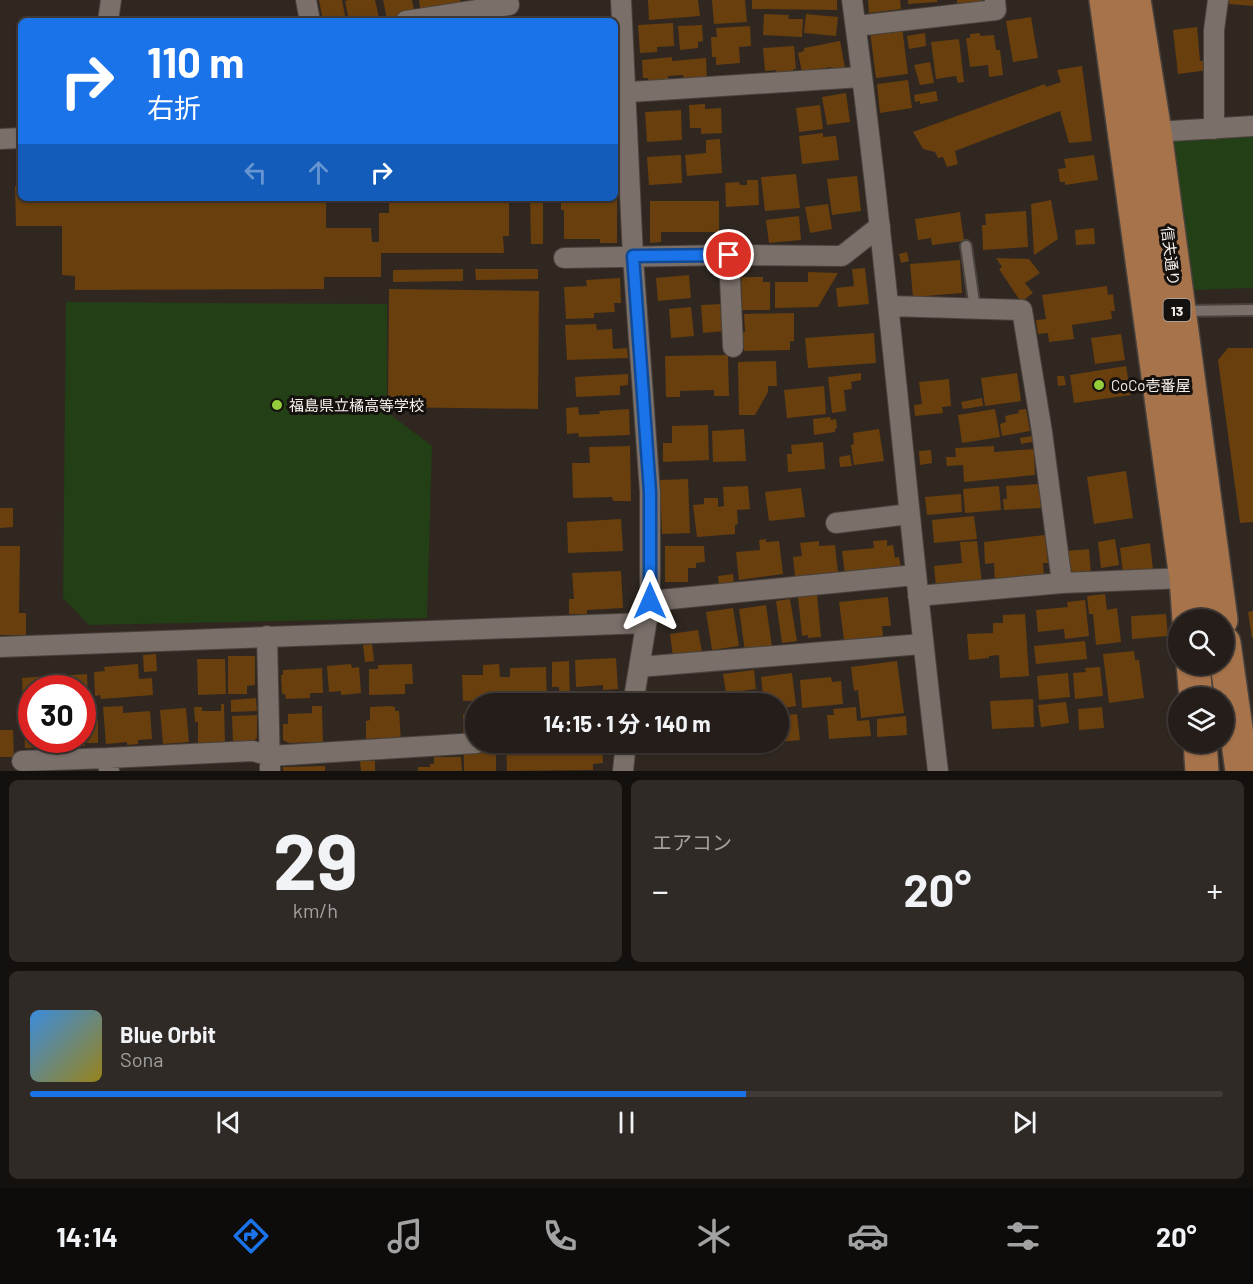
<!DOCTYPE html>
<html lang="ja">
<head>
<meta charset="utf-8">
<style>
	:root { --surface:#241d19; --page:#302a26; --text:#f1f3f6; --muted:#a3a2a2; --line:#413b38; --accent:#1a73e8 }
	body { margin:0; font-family:Barlow,"Noto Sans JP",sans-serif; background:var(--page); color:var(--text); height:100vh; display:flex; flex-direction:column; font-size:22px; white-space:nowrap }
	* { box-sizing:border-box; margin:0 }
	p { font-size:20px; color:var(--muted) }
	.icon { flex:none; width:33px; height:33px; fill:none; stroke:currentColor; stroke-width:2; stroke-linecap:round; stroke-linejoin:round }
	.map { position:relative; height:771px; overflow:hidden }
	.side { display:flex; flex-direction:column; gap:9px; padding:9px; background:#14100e; flex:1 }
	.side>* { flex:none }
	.top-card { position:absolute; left:18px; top:18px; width:600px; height:183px; border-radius:9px; box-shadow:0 2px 4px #0004,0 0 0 2px var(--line); background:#1a73e8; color:#fff; overflow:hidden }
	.controls { position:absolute; left:1168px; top:609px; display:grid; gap:12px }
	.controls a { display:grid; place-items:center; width:66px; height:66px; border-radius:50%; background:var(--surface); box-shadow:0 2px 4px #0004,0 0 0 2px var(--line); font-size:30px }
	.speed { position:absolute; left:18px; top:675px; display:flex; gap:12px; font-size:30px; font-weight:700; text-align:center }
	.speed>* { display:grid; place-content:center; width:78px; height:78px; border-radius:50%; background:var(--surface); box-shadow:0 2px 4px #0004,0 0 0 2px var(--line); line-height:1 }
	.speed .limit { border:9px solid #d22; background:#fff; color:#111 }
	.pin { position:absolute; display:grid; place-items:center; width:51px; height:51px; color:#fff; margin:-26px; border:3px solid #fff; border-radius:50%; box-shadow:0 2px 6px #0007 }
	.me { position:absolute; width:66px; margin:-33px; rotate:0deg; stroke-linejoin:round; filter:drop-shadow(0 0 4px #0008) }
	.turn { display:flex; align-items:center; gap:21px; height:126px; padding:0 30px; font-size:27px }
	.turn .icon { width:78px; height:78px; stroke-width:2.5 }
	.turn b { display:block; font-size:42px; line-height:51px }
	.lanes { display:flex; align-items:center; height:57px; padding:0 30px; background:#0003; justify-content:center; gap:30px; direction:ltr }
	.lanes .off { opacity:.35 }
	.big { font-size:45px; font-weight:700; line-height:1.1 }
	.side .widget { flex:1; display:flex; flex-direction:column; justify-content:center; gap:9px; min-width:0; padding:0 21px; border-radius:9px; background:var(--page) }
	.side .dial { align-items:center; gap:0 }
	.dial b { font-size:78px; line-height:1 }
	.song { display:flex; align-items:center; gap:18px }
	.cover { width:72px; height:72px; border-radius:9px; background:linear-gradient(135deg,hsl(210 70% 55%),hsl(50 70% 35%)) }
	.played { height:6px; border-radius:3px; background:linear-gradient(90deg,var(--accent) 60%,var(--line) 60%) }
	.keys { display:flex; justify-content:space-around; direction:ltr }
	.heat { display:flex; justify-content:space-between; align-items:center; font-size:33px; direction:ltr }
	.side .tiles { flex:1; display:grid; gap:9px; grid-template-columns:1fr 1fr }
	.widget:last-child { grid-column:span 2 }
	.trip { position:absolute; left:465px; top:693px; width:324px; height:60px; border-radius:30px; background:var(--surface); box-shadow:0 2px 4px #0004,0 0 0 2px var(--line); font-weight:700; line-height:60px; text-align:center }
	.tab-bar { display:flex; height:96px; justify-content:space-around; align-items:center; background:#0e0c0a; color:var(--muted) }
	.tab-bar .icon { width:42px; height:42px }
	.tab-bar .current { color:var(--accent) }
	.tab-bar b { font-size:27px; color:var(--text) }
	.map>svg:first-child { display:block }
	.green { fill:#223f15 }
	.building { fill:#693f0e }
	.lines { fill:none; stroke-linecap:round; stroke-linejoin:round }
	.service-casing { stroke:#49423d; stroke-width:14 }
	.minor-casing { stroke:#49423d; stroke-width:22 }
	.trunk-casing { stroke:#49423d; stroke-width:36 }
	.service { stroke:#7a6f69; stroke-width:10 }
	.minor { stroke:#7a6f69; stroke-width:20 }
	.trunk { stroke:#a7734a; stroke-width:33 }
	.route-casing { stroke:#114b97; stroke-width:15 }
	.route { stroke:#1a73e8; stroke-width:10 }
	.poi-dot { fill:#94cc3c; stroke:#15110e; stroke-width:2 }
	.labels { text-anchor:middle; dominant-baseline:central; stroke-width:6; stroke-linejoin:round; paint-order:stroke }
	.shield { fill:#15110e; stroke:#b3aeaa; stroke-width:1.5 }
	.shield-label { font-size:14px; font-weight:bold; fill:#f7f1ed }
	.street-label { font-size:15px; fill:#f7f1ed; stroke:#15110e }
	.poi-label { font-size:15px; fill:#f7f1ed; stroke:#15110e; text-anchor:start }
</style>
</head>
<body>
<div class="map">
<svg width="1253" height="771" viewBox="0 0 1253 771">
	<rect width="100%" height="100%" fill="#302721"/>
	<path class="green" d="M 1253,137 L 1253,288 L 1193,290 L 1173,141 Z
		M 66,302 L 387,304 L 387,412 L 432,446 L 427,618 L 89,625 L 63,598 Z"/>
	<path class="building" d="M 319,0 L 342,0 L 346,21 L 323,21 Z
		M 348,0 L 375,0 L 379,18 L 349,21 L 345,1 Z
		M 383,0 L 412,0 L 415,14 L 387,19 Z
		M 419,0 L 460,0 L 461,8 L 421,14 Z
		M 648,0 L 698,0 L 700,16 L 649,20 Z
		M 712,0 L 745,0 L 747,22 L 714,24 Z
		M 752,0 L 837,0 L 837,10 L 752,9 Z
		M 868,0 L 900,0 L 901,9 L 869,13 Z
		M 908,0 L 937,0 L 937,2 L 908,4 Z
		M 957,0 L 982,0 L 982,3 L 957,5 Z
		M 1229,0 L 1253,0 L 1253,6 L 1229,4 Z
		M 764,14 L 789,15 L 788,19 L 803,19 L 802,37 L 763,35 Z
		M 806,14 L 838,17 L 836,36 L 804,33 Z
		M 1031,17 L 1038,58 L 1013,62 L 1006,21 Z
		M 673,23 L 674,46 L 657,47 L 657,52 L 640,53 L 638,25 Z
		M 702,25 L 703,41 L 698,42 L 698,48 L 680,50 L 678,26 Z
		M 750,26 L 751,46 L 739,47 L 740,63 L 716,65 L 716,57 L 712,57 L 711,37 L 717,37 L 716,28 Z
		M 902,27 L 908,74 L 876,78 L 870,31 Z
		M 1197,27 L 1200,61 L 1208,60 L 1209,70 L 1178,74 L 1173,30 Z
		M 925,33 L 926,46 L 909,49 L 907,36 Z
		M 980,33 L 980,36 L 994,35 L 996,50 L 1000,50 L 1003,75 L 989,77 L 988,65 L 970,67 L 966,38 L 970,38 L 970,34 Z
		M 959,39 L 964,82 L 958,83 L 956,76 L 936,79 L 931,42 Z
		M 840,41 L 845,68 L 831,71 L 831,67 L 802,72 L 798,53 L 804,51 L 804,48 Z
		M 794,46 L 796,69 L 793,69 L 793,73 L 776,75 L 776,70 L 765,71 L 763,48 Z
		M 672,57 L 672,61 L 706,58 L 707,80 L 684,82 L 683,75 L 668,76 L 668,83 L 649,84 L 648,78 L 643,78 L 642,60 Z
		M 930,62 L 934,83 L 920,85 L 914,65 Z
		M 1082,66 L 1092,141 L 1069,143 L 1060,111 L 955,151 L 958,164 L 947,167 L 943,157 L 938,158 L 935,152 L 923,149 L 913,132 L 1045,84 L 1046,87 L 1061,82 L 1057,70 Z
		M 908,80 L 912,108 L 880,113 L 877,84 Z
		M 936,91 L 938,101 L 920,104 L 920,101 L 915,102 L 914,95 Z
		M 846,93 L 850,122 L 827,125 L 822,97 Z
		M 705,104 L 705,109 L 721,108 L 722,133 L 701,134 L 701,128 L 690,128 L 689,105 Z
		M 820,105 L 823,129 L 799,132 L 796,108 Z
		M 681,110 L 682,140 L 647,142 L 645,112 Z
		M 823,133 L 823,137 L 836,136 L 839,160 L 802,164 L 799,136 Z
		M 720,139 L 722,173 L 687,176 L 685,155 L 706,153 L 706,140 Z
		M 681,155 L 682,183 L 649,185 L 647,157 Z
		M 1094,155 L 1098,180 L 1065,185 L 1065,182 L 1060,182 L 1058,169 L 1066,168 L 1064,159 Z
		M 796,174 L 800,208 L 765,211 L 761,177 Z
		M 857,176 L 861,211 L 832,215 L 827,179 Z
		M 747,180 L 758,180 L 759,205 L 726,207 L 725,183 L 739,182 L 740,185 L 747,185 Z
		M 15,186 L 21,186 L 21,198 L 326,198 L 326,228 L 371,228 L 372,242 L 379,242 L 379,213 L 389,213 L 389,198 L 509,198 L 509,236 L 503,236 L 504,253 L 381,253 L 381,277 L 324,277 L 324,289 L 75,290 L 75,276 L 62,275 L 62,226 L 16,226 Z
		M 530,198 L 543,198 L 543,244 L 531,244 Z
		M 579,198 L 617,199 L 617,243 L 600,243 L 600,239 L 564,239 L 564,210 L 561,210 L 561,199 Z
		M 1051,200 L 1058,239 L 1034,255 L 1031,204 Z
		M 650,201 L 719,201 L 719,232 L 661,232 L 661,242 L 650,243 Z
		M 828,204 L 832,229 L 810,233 L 805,207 Z
		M 1026,211 L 1028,247 L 983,250 L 982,225 L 986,225 L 985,214 Z
		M 960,212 L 964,241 L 932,245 L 931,238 L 918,240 L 915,219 Z
		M 799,216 L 801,240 L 769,243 L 766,220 Z
		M 1094,228 L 1095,244 L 1076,245 L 1075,230 Z
		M 907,252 L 909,261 L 901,263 L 899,254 Z
		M 996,258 L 1029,259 L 1040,273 L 1025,283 L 1033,293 L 1021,302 L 999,269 L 1002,267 Z
		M 960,260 L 962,293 L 913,297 L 910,264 Z
		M 865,268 L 869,304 L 838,307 L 836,288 L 854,286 L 852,269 Z
		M 463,269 L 463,281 L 393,282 L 393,270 Z
		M 475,269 L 538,269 L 538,279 L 476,280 Z
		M 808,272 L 838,273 L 818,307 L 775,308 L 775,282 L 808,282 Z
		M 689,275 L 691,298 L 658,301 L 656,278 Z
		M 741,277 L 763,277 L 763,282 L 770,282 L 770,310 L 742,310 Z
		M 620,278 L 621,303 L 614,303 L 615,312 L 594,313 L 594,318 L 566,319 L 564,287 L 587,286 L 586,280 Z
		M 1107,286 L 1108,295 L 1113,294 L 1115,311 L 1111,311 L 1112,319 L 1072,325 L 1074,339 L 1049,342 L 1048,333 L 1038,334 L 1036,320 L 1046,319 L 1042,295 Z
		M 389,289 L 539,291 L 538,409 L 388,407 Z
		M 723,304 L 725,331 L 703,333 L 701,305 Z
		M 691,307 L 694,336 L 671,338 L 669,309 Z
		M 794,313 L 794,341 L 790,341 L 790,350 L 744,351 L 744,342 L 740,342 L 740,332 L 745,332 L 744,314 Z
		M 596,324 L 597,330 L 612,329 L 613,349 L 627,348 L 628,358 L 567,360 L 565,325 Z
		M 874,333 L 876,363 L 808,368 L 805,338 Z
		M 1121,334 L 1125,360 L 1095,364 L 1091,338 Z
		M 1228,348 L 1253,348 L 1253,522 L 1240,523 L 1218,360 Z
		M 728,355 L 729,396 L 714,396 L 714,390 L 680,391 L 680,397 L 666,397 L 665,356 Z
		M 776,361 L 777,386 L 768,386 L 768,392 L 755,415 L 739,415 L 738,362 Z
		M 1126,366 L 1131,395 L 1074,403 L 1070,375 Z
		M 861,373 L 861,380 L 851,382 L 852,389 L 844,390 L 846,411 L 832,413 L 828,377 Z
		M 1017,373 L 1021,401 L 985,406 L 981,378 Z
		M 628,374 L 628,385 L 620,386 L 620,395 L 576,397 L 575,377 Z
		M 1057,376 L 1064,376 L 1066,385 L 1058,386 Z
		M 949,379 L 951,406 L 942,407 L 943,413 L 915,416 L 914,405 L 922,404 L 919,382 Z
		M 824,386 L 826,414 L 787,418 L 784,390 Z
		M 982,398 L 983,406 L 963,409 L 961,402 Z
		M 578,407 L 579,415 L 600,414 L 599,411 L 629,409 L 630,435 L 579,437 L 578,433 L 567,434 L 566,408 Z
		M 995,409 L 1000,437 L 962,443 L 958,415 Z
		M 1026,409 L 1030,431 L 1002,436 L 1000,424 L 1006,422 L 1005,416 L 1019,413 L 1018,410 Z
		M 830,417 L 831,420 L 836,419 L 837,428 L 835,429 L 835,432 L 814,435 L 813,419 Z
		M 708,425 L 709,460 L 663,462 L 663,443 L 672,443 L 672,426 Z
		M 744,429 L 746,461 L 713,462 L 712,431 Z
		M 879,429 L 884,461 L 854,465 L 851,445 L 854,444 L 853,433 Z
		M 1032,436 L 1032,442 L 1021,444 L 1020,438 Z
		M 823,442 L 825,469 L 788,472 L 787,454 L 792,454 L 791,445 Z
		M 630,446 L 631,501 L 613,501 L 612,497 L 573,498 L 572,463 L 590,463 L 589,447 Z
		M 994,446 L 994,452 L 1034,449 L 1035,475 L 964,482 L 963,465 L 947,466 L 946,457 L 956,457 L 955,448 Z
		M 931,450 L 932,463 L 920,465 L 919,451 Z
		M 850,455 L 852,466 L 840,467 L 839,457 Z
		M 1126,471 L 1133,518 L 1094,524 L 1087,477 Z
		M 688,479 L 690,533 L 662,534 L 660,480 Z
		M 1039,484 L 1041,508 L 1004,510 L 1003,499 L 1007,499 L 1006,486 Z
		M 748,486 L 750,509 L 737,510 L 738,524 L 735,525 L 735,534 L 697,537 L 693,505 L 704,504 L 704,498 L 718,498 L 718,507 L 724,506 L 723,487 Z
		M 999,486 L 1001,510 L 965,513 L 963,489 Z
		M 801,488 L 805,517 L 769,521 L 765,492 Z
		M 961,494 L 962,512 L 927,515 L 925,497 Z
		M 0,508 L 13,508 L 13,527 L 0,528 Z
		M 974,516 L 977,539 L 934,543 L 932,520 Z
		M 621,519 L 623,551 L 568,553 L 567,522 Z
		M 1045,535 L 1048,563 L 1043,563 L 1044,575 L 1030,576 L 1030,579 L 995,582 L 994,563 L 985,564 L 984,542 Z
		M 766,539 L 766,542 L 779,541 L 783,574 L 739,580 L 736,552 L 760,550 L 759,540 Z
		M 1115,539 L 1119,565 L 1101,568 L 1098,542 Z
		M 887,540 L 887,546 L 893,545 L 895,558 L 899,557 L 901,568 L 845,575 L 842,551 L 874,548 L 873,541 Z
		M 819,541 L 819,546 L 835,545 L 838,572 L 795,576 L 793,557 L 802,556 L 800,543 Z
		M 977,541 L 982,584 L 936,587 L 934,566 L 962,563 L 960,542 Z
		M 1150,543 L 1153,569 L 1123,573 L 1120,548 Z
		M 0,546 L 20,546 L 19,613 L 26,613 L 26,635 L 0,635 Z
		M 665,546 L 704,546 L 705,562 L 696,563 L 696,568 L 688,568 L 688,582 L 665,582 Z
		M 1089,549 L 1091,575 L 1069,577 L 1066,551 Z
		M 621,571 L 623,608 L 587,610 L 587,614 L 569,614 L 569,599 L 574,599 L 572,573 Z
		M 733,574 L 734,585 L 719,586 L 718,576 Z
		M 817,594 L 821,637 L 808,638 L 808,635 L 802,636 L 798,596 Z
		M 1105,594 L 1107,610 L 1117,608 L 1121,642 L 1096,645 L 1093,614 L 1089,614 L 1087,596 Z
		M 888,597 L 891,626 L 882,626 L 883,636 L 844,640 L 839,602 Z
		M 790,599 L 797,641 L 782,643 L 776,601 Z
		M 1085,600 L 1089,636 L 1065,639 L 1064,629 L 1038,632 L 1036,610 L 1068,607 L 1067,602 Z
		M 766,605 L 772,647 L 745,651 L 739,609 Z
		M 733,608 L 739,646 L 712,650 L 706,612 Z
		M 1253,611 L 1253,638 L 1252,638 L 1248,612 Z
		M 1025,614 L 1029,676 L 1000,678 L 999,655 L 989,656 L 989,658 L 969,660 L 967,634 L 993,633 L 993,623 L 1003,623 L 1003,615 Z
		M 1166,614 L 1168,636 L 1132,639 L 1131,616 Z
		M 698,630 L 702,652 L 673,656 L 670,634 Z
		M 1085,641 L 1087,659 L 1036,664 L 1034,646 Z
		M 372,644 L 374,661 L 365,662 L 363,645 Z
		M 1134,651 L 1135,660 L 1139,660 L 1144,698 L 1109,703 L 1103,654 Z
		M 156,654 L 157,671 L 144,672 L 143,655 Z
		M 228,656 L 255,656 L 255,685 L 247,686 L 247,694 L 228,694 Z
		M 616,658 L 618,689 L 603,690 L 603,685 L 576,687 L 575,660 Z
		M 197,659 L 225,659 L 226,694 L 198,695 Z
		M 569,661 L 570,701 L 560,701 L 559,687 L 552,687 L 552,662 Z
		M 897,661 L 904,713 L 861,718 L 858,690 L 854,691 L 851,667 Z
		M 138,664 L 139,679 L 152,678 L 153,695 L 101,699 L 100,695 L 95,696 L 94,672 L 105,671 L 104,667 Z
		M 351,664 L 352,668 L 359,667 L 361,693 L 341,695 L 341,691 L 329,692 L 327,666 Z
		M 412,664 L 413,684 L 405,684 L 405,694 L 369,695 L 369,669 L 378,669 L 378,665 Z
		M 499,664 L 500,677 L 510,677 L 510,668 L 546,667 L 547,703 L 498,704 L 498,700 L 463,701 L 462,675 L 483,675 L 483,665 Z
		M 1100,667 L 1103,696 L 1075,699 L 1073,673 L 1086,672 L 1085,668 Z
		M 322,668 L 323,693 L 310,693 L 310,698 L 286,699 L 285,694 L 282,694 L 281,675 L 283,675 L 283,670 Z
		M 754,670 L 756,689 L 726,693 L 723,674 Z
		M 792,673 L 796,706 L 778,709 L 778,704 L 764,704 L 761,677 Z
		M 1068,673 L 1070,697 L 1039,700 L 1037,676 Z
		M 87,674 L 88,699 L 82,699 L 82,688 L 59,688 L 58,676 Z
		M 49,676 L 50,688 L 32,688 L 32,705 L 23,706 L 22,678 Z
		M 831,677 L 832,682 L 841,681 L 843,704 L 802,708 L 800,680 Z
		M 754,695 L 755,704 L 719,704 L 719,699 Z
		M 256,698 L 257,711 L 231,712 L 231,700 Z
		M 1033,699 L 1034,727 L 992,729 L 990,701 Z
		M 1066,702 L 1069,723 L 1041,727 L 1038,705 Z
		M 221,704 L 224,704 L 225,743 L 198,744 L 198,722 L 195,722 L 194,707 L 202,707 L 202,711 L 221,711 Z
		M 123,706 L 123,713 L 150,711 L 152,739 L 138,740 L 138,744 L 127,745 L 127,742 L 106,744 L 103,707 Z
		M 312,706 L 322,706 L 323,742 L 289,743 L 283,740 L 283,724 L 288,724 L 288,714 L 312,713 Z
		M 391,706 L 395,707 L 395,711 L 399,711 L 401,741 L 392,742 L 392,738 L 366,739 L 366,721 L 370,720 L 370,707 Z
		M 856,707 L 857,721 L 869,720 L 871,736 L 829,739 L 827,715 L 834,715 L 833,709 Z
		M 1102,707 L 1104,728 L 1079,730 L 1078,709 Z
		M 186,708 L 189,742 L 163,744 L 160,710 Z
		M 463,714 L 476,714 L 476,742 L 496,742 L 496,771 L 464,771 Z
		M 797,714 L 800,740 L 778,742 L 778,716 Z
		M 257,715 L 257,738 L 253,742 L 233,743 L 232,716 Z
		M 906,716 L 907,735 L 877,737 L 877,719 Z
		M 29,717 L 32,717 L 32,740 L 54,740 L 55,747 L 25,748 L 24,725 L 29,724 Z
		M 98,720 L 98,743 L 85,743 L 85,746 L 62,747 L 61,740 L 82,740 L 82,721 Z
		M 0,730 L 13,730 L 14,757 L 0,757 Z
		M 506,742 L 602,742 L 603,763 L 593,764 L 593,770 L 507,771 Z
		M 434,757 L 461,757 L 462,771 L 418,771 L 418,767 L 430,767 L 430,764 L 434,764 Z
		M 360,761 L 375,761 L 375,771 L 361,771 Z
		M 325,766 L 325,771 L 283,771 L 283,767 Z"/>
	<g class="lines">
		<g class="service-casing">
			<path id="service" d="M 966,246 L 975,309
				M 1181,311 L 1253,310"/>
		</g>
		<g class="minor-casing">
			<path id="minor" d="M 306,0 L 310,21
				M 621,0 L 633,257 L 650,492 L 650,601 L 633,704
				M 852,0 C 887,256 907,514 938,771
				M 108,21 L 111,0
				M 406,21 L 509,5 L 508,0
				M 856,26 L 996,10 L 995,0
				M 615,93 L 861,77
				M 1214,129 L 1214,30 L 1218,0
				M 1155,132 L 1253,126
				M 0,139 L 21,138
				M 729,255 L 733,347
				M 564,258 L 729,255 L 842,256 L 880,226
				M 890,306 L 1022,310 L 1042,432 L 1062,583
				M 836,523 L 909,514
				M 918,596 L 1062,583 L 1186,578
				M 650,601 L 915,575
				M 267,636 L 270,771
				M 0,647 L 646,623
				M 639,667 L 922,644
				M 22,761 L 108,758
				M 109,771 L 108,758 L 253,751 L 270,756 L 477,743
				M 623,771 L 626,742"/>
		</g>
		<g class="trunk-casing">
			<path id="trunk" d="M 1106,0 L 1186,578 L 1189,620
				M 1134,0 L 1155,132 L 1221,620
				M 1224,643 L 1242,771
				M 1193,664 L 1196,698
				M 1200,742 L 1202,771"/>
		</g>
		<use href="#service" class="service"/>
		<use href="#minor" class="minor"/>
		<use href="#trunk" class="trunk"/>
	</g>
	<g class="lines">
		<g class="route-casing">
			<path id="route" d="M 650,601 L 650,492 L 633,256 L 729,255"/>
		</g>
		<use href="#route" class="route"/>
	</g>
	<g class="poi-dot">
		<circle cx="1099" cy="385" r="6"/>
		<circle cx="277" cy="405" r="6"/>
	</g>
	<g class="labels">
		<rect class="shield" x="1163.5" y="299" width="27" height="22" rx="4.5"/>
		<g class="shield-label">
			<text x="1177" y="310">13</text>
		</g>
		<g class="street-label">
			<text transform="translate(1171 256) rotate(83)">信夫通り</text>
		</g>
		<g class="poi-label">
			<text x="1111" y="385">CoCo壱番屋</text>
			<text x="289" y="405">福島県立橘高等学校</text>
		</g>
	</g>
</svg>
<div class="controls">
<a><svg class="icon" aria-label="search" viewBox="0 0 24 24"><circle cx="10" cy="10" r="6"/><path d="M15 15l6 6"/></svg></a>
<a><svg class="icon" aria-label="layers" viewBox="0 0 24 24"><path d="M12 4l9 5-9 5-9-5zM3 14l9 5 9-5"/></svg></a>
</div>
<div class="speed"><div class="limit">30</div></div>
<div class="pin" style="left:729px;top:255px;background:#d93025"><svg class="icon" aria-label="arrive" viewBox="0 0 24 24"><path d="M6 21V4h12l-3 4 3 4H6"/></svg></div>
<svg class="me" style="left:650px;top:601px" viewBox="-20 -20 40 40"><path d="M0-17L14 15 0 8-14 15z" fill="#1a73e8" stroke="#fff" stroke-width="4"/></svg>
<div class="trip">14:15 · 1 分 · 140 m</div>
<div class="top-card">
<div class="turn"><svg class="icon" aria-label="right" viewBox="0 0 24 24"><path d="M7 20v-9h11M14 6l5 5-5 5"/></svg><div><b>110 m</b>右折</div></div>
<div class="lanes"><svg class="icon off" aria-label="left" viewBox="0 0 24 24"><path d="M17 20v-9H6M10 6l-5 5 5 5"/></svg><svg class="icon off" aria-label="ahead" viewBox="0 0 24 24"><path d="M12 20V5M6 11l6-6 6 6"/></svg><svg class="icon" aria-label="right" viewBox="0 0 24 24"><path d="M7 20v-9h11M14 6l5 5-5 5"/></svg></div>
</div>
</div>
<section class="side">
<div class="tiles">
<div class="widget dial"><b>29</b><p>km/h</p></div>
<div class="widget"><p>エアコン</p>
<div class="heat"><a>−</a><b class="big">20°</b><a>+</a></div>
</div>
<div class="widget">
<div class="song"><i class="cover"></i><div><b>Blue Orbit</b><p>Sona</p></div></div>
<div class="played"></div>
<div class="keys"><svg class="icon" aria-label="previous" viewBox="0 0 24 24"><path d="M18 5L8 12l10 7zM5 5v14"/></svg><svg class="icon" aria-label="pause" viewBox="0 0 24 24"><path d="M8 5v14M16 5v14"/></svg><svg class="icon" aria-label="next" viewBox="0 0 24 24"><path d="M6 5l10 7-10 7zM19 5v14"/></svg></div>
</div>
</div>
</section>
<nav class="tab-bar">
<b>14:14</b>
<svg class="icon current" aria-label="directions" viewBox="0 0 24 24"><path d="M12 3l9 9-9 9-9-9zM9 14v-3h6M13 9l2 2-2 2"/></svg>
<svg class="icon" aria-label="music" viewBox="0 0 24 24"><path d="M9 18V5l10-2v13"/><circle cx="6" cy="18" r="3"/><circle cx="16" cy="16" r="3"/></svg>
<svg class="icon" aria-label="phone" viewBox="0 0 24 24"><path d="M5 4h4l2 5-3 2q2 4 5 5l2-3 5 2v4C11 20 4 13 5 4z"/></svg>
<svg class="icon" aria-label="climate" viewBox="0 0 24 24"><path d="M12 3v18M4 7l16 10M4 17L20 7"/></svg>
<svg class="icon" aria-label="car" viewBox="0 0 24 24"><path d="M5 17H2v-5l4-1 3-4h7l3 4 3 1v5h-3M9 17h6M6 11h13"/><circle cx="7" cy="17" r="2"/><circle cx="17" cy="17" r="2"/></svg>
<svg class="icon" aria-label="filters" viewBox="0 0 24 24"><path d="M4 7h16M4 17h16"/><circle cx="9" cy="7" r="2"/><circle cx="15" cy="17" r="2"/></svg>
<b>20°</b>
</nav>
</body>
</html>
